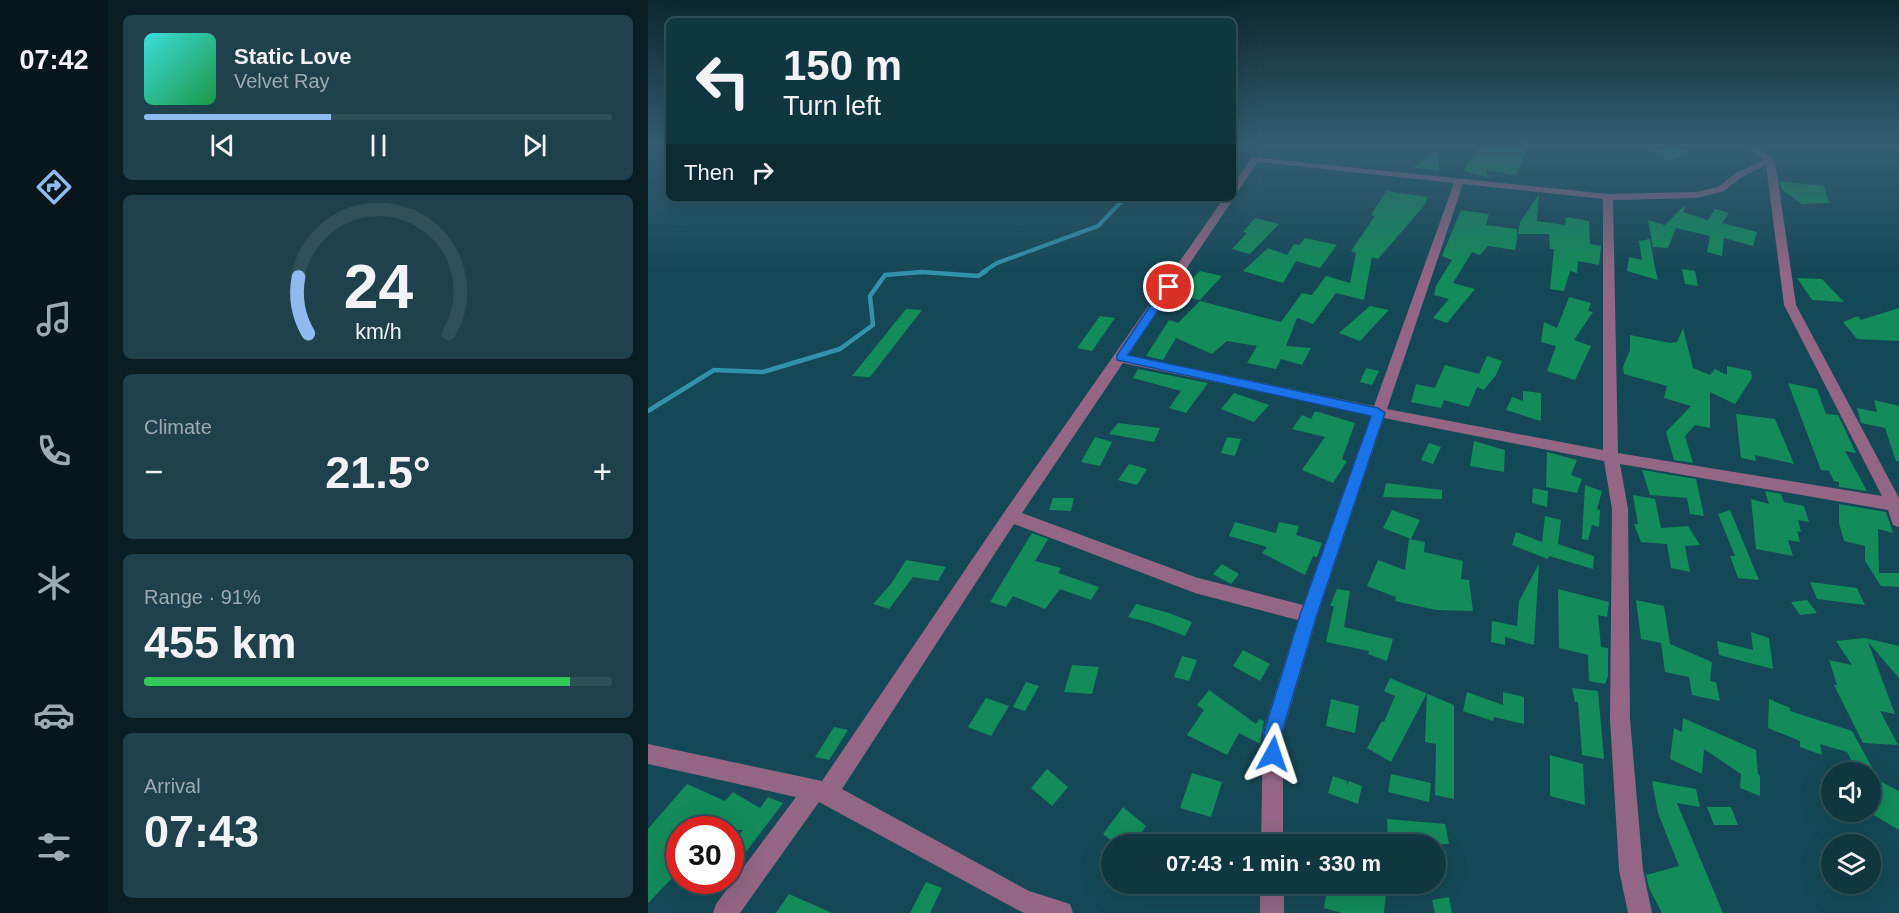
<!DOCTYPE html>
<html lang="en">
<head>
<meta charset="utf-8">
<style>
	:root { --surface:#103640; --page:#1e414b; --text:#f1f3f6; --muted:#9cabb1; --line:#305059; --accent:#90b9f0 }
	body { margin:0; font-family:Arial,sans-serif; background:var(--page); color:var(--text); height:100vh; display:flex; flex-direction:column; font-size:22px; white-space:nowrap }
	* { box-sizing:border-box; margin:0 }
	p { font-size:20px; color:var(--muted) }
	.icon { flex:none; width:33px; height:33px; fill:none; stroke:currentColor; stroke-width:2; stroke-linecap:round; stroke-linejoin:round }
	.map { position:relative; flex:1; overflow:hidden }
	.panel { display:flex; flex-direction:column; gap:15px; padding:15px; background:#091e23; width:540px }
	.panel>* { flex:none }
	.banner { position:absolute; left:18px; top:18px; width:570px; height:183px; border-radius:9px; box-shadow:0 6px 24px #0002,0 0 0 2px var(--line); background:#103640; color:var(--text); overflow:hidden }
	.controls { position:absolute; left:1173px; top:762px; display:grid; gap:12px }
	.controls a { display:grid; place-items:center; width:60px; height:60px; border-radius:50%; background:var(--surface); box-shadow:0 6px 24px #0002,0 0 0 2px var(--line); font-size:30px }
	.speed { position:absolute; left:18px; top:816px; display:flex; gap:12px; font-size:30px; font-weight:700; text-align:center }
	.speed>* { display:grid; place-content:center; width:78px; height:78px; border-radius:50%; background:var(--surface); box-shadow:0 6px 24px #0002,0 0 0 2px var(--line); line-height:1 }
	.speed .limit { border:9px solid #d22; background:#fff; color:#111 }
	.pin { position:absolute; display:grid; place-items:center; width:51px; height:51px; color:#fff; margin:-26px; border:3px solid #fff; border-radius:50%; box-shadow:0 2px 6px #0007 }
	.me { position:absolute; width:66px; margin:-33px; rotate:5deg; stroke-linejoin:round; filter:drop-shadow(0 0 4px #0008) }
	.turn { display:flex; align-items:center; gap:21px; height:126px; padding:0 18px; font-size:27px }
	.turn .icon { width:78px; height:78px; stroke-width:2.5 }
	.turn b { display:block; font-size:42px; line-height:51px }
	.then { display:flex; align-items:center; height:57px; padding:0 18px; background:#0003; gap:12px; font-size:22px }
	.big { font-size:45px; font-weight:800; line-height:1.1 }
	.panel .tile { flex:1; display:flex; flex-direction:column; justify-content:center; gap:9px; min-width:0; padding:0 21px; border-radius:9px; background:var(--page) }
	.panel .dial { align-items:center; gap:0 }
	.dial svg { height:156px; overflow:visible; fill:none; stroke:var(--line); stroke-width:7; stroke-linecap:round; text-anchor:middle }
	.dial text { fill:var(--text); stroke:none }
	.song { display:flex; align-items:center; gap:18px }
	.cover { width:72px; height:72px; border-radius:9px; background:linear-gradient(135deg,hsl(180 70% 55%),hsl(140 70% 35%)) }
	.played { height:6px; border-radius:3px; background:linear-gradient(90deg,var(--accent) 40%,var(--line) 40%) }
	.keys { display:flex; justify-content:space-around; direction:ltr }
	.heat { display:flex; justify-content:space-between; align-items:center; font-size:33px; direction:ltr }
	.charge { height:9px; border-radius:4px; background:linear-gradient(90deg,#34c759 91%,var(--line) 0) }
	.trip { position:absolute; left:453px; top:834px; width:345px; height:60px; border-radius:30px; background:var(--surface); box-shadow:0 6px 24px #0002,0 0 0 2px var(--line); font-weight:800; line-height:60px; text-align:center }
	main { display:flex; flex:1; min-height:0 }
	.dock { display:flex; flex-direction:column; width:108px; justify-content:space-around; align-items:center; background:#06161a; color:var(--muted) }
	.dock .icon { width:42px; height:42px }
	.dock .active { color:var(--accent) }
	.dock b { font-size:27px; color:var(--text) }
	.map>svg:first-child { display:block }
	.lines { fill:none; stroke-linecap:round; stroke-linejoin:round }
	.stream-far1 { stroke:#3391aa; stroke-width:4 }
	.stream { stroke:#3391aa; stroke-width:4.5 }
	.building { fill:#138b5a }
	.street { fill:#926684; fill-rule:evenodd }
	.route { fill:#1a73e8; stroke:#114b97; stroke-width:1.5 }
</style>
</head>
<body>
<main>
<nav class="dock">
<b>07:42</b>
<svg class="icon active" aria-label="directions" viewBox="0 0 24 24"><path d="M12 3l9 9-9 9-9-9zM9 14v-3h6M13 9l2 2-2 2"/></svg>
<svg class="icon" aria-label="music" viewBox="0 0 24 24"><path d="M9 18V5l10-2v13"/><circle cx="6" cy="18" r="3"/><circle cx="16" cy="16" r="3"/></svg>
<svg class="icon" aria-label="phone" viewBox="0 0 24 24"><path d="M5 4h4l2 5-3 2q2 4 5 5l2-3 5 2v4C11 20 4 13 5 4z"/></svg>
<svg class="icon" aria-label="climate" viewBox="0 0 24 24"><path d="M12 3v18M4 7l16 10M4 17L20 7"/></svg>
<svg class="icon" aria-label="car" viewBox="0 0 24 24"><path d="M5 17H2v-5l4-1 3-4h7l3 4 3 1v5h-3M9 17h6M6 11h13"/><circle cx="7" cy="17" r="2"/><circle cx="17" cy="17" r="2"/></svg>
<svg class="icon" aria-label="filters" viewBox="0 0 24 24"><path d="M4 7h16M4 17h16"/><circle cx="9" cy="7" r="2"/><circle cx="15" cy="17" r="2"/></svg>
</nav>
<section class="panel">
<div class="tile">
<div class="song"><i class="cover"></i><div><b>Static Love</b><p>Velvet Ray</p></div></div>
<div class="played"></div>
<div class="keys"><svg class="icon" aria-label="previous" viewBox="0 0 24 24"><path d="M18 5L8 12l10 7zM5 5v14"/></svg><svg class="icon" aria-label="pause" viewBox="0 0 24 24"><path d="M8 5v14M16 5v14"/></svg><svg class="icon" aria-label="next" viewBox="0 0 24 24"><path d="M6 5l10 7-10 7zM19 5v14"/></svg></div>
</div>
<div class="tile dial"><svg viewBox="0 0 100 80">
<path d="M14 69A42 42 0 1 1 86 69"/>
<path d="M14 69A42 42 0 0 1 9 40" stroke="#90b9f0"/>
<text x="50" y="56" font-size="32" font-weight="700">24</text>
<text x="50" y="72" font-size="11">km/h</text>
</svg></div>
<div class="tile"><p>Climate</p>
<div class="heat"><a>−</a><b class="big">21.5°</b><a>+</a></div>
</div>
<div class="tile"><p>Range · 91%</p><b class="big">455 km</b><div class="charge"></div></div>
<div class="tile"><p>Arrival</p><b class="big">07:43</b></div>
</section>
<div class="map">
<svg width="1251" height="913" viewBox="0 0 1251 913">
	<rect width="100%" height="100%" fill="#154856"/>
	<g class="lines">
		<path class="stream-far1" d="M 270,272 L 279,272
			M 335,272 L 349,263 L 450,226 L 477,198"/>
		<path class="stream" d="M 0,411 L 66,370 L 115,372 L 192,349 L 225,325 L 222,296 L 237,275 L 274,272 L 330,276 L 338,271"/>
	</g>
	<path class="building" d="M 833,145 L 862,145 L 880,147 L 868,175 L 839,170 L 839,177 L 815,171 Z
		M 1025,145 L 1042,152 L 1022,161 L 1003,152 Z
		M 789,150 L 791,170 L 765,168 Z
		M 1132,181 L 1176,186 L 1181,203 L 1154,204 L 1134,190 Z
		M 738,191 L 780,197 L 775,207 L 730,259 L 724,257 L 716,300 L 688,293 L 665,324 L 649,318 L 638,346 L 663,348 L 654,365 L 633,359 L 628,369 L 599,363 L 609,346 L 579,341 L 564,354 L 528,338 L 515,360 L 498,356 L 521,320 L 530,323 L 552,301 L 633,322 L 654,293 L 664,295 L 678,276 L 702,283 L 708,253 L 703,251 L 727,216 L 723,215 Z
		M 891,194 L 889,221 L 917,225 L 918,217 L 941,221 L 942,244 L 953,246 L 951,265 L 930,261 L 929,273 L 922,271 L 916,291 L 902,289 L 906,249 L 902,249 L 901,234 L 870,234 L 872,222 Z
		M 1038,204 L 1035,212 L 1060,220 L 1067,209 L 1081,213 L 1074,223 L 1109,232 L 1105,246 L 1076,238 L 1074,256 L 1059,252 L 1062,236 L 1028,228 L 1020,248 L 1005,247 L 1000,220 L 1017,225 Z
		M 813,210 L 841,214 L 838,225 L 869,229 L 869,239 L 867,250 L 840,246 L 832,255 L 824,252 L 805,283 L 827,289 L 799,323 L 785,318 L 801,299 L 786,295 L 788,286 L 804,260 L 794,256 Z
		M 607,218 L 631,224 L 602,254 L 584,249 L 599,233 L 595,232 Z
		M 657,238 L 689,245 L 672,268 L 648,261 L 635,283 L 595,271 L 620,248 L 639,255 L 646,244 L 651,245 Z
		M 1002,239 L 1007,268 L 1010,280 L 979,271 L 981,257 L 994,260 L 991,241 Z
		M 1034,269 L 1047,271 L 1050,286 L 1037,284 Z
		M 552,271 L 574,276 L 552,300 L 524,294 L 532,281 L 540,283 Z
		M 1149,278 L 1174,279 L 1196,302 L 1164,300 Z
		M 921,297 L 943,303 L 940,311 L 945,312 L 926,340 L 943,346 L 927,380 L 899,371 L 908,346 L 893,342 L 896,322 L 909,328 Z
		M 722,306 L 741,310 L 712,341 L 691,333 Z
		M 1251,308 L 1251,341 L 1209,339 L 1195,322 L 1210,316 L 1213,320 Z
		M 258,309 L 274,310 L 222,377 L 204,376 Z
		M 452,316 L 467,318 L 444,351 L 429,348 Z
		M 1035,328 L 1045,368 L 1062,375 L 1067,369 L 1079,375 L 1079,366 L 1103,371 L 1104,378 L 1087,404 L 1062,392 L 1062,428 L 1047,425 L 1037,436 L 1045,463 L 1026,460 L 1018,432 L 1043,406 L 1016,398 L 1019,386 L 976,374 L 975,367 L 982,350 L 982,335 L 1022,343 L 1029,342 Z
		M 839,356 L 854,361 L 848,375 L 836,390 L 829,387 L 821,407 L 796,400 L 793,408 L 763,402 L 768,384 L 787,388 L 797,365 L 831,374 Z
		M 718,368 L 731,371 L 724,385 L 712,382 Z
		M 490,369 L 560,383 L 538,413 L 521,408 L 533,391 L 485,378 Z
		M 1140,383 L 1169,389 L 1178,414 L 1190,415 L 1208,453 L 1197,451 L 1219,491 L 1191,487 L 1191,482 L 1186,481 L 1181,471 L 1173,470 Z
		M 875,391 L 893,393 L 893,421 L 858,410 L 864,397 L 875,401 Z
		M 586,393 L 621,405 L 606,422 L 573,409 Z
		M 1226,400 L 1251,406 L 1251,461 L 1248,461 L 1237,428 L 1213,423 L 1209,408 L 1229,412 Z
		M 667,411 L 707,423 L 694,459 L 699,461 L 685,483 L 654,470 L 677,437 L 644,429 L 654,415 L 663,419 Z
		M 1088,414 L 1127,419 L 1146,464 L 1107,455 L 1108,461 L 1093,458 Z
		M 470,423 L 512,428 L 506,442 L 461,434 Z
		M 447,437 L 464,442 L 452,466 L 433,462 Z
		M 579,437 L 593,439 L 587,456 L 573,453 Z
		M 826,441 L 857,450 L 856,472 L 822,466 Z
		M 781,443 L 793,447 L 785,464 L 773,460 Z
		M 899,452 L 929,460 L 923,475 L 934,479 L 929,493 L 898,487 Z
		M 481,464 L 499,469 L 489,485 L 470,480 Z
		M 994,470 L 1048,479 L 1056,516 L 1042,514 L 1039,498 L 1002,495 Z
		M 738,483 L 794,490 L 794,499 L 735,497 Z
		M 937,485 L 954,491 L 949,509 L 952,510 L 951,527 L 944,525 L 940,540 L 934,539 Z
		M 885,488 L 900,491 L 899,507 L 884,503 Z
		M 1117,491 L 1133,494 L 1136,502 L 1156,506 L 1161,522 L 1150,520 L 1153,532 L 1149,531 L 1152,542 L 1140,540 L 1145,556 L 1108,549 L 1103,499 L 1121,504 Z
		M 985,495 L 1007,499 L 1013,528 L 1040,526 L 1052,545 L 1037,546 L 1042,572 L 1023,568 L 1019,544 L 993,542 L 986,524 L 990,524 Z
		M 405,498 L 426,498 L 423,511 L 401,510 Z
		M 1191,504 L 1238,512 L 1245,533 L 1230,529 L 1231,573 L 1251,573 L 1251,587 L 1233,586 L 1217,561 L 1217,546 L 1196,541 L 1191,523 Z
		M 744,510 L 772,520 L 763,539 L 735,528 Z
		M 1082,510 L 1111,580 L 1090,578 L 1082,556 L 1087,556 L 1070,514 Z
		M 897,516 L 913,520 L 910,544 L 946,556 L 945,569 L 901,556 L 900,559 L 864,545 L 868,532 L 894,542 Z
		M 587,522 L 628,533 L 631,522 L 651,526 L 648,535 L 674,543 L 669,557 L 665,556 L 657,575 L 614,553 L 619,547 L 581,536 Z
		M 384,533 L 400,539 L 387,561 L 413,568 L 410,573 L 451,587 L 443,600 L 412,589 L 397,609 L 365,596 L 358,607 L 342,602 Z
		M 761,539 L 777,542 L 776,552 L 815,561 L 813,579 L 821,580 L 825,611 L 788,610 L 747,601 L 748,597 L 719,586 L 730,560 L 757,570 Z
		M 258,560 L 298,567 L 290,581 L 265,577 L 241,609 L 225,604 L 243,584 Z
		M 574,564 L 591,574 L 583,584 L 565,574 Z
		M 891,564 L 886,645 L 857,637 L 857,645 L 843,642 L 844,621 L 869,626 L 871,601 Z
		M 1162,582 L 1209,588 L 1217,605 L 1169,599 Z
		M 689,589 L 702,591 L 696,627 L 745,639 L 739,661 L 720,654 L 721,651 L 678,642 L 686,606 L 682,606 Z
		M 910,589 L 961,602 L 959,617 L 950,615 L 953,647 L 960,648 L 960,676 L 957,684 L 941,681 L 940,655 L 911,648 Z
		M 988,600 L 1016,606 L 1022,644 L 1064,662 L 1062,681 L 1068,682 L 1072,701 L 1044,695 L 1041,677 L 1017,672 L 1013,643 L 993,639 Z
		M 1159,600 L 1169,613 L 1152,615 L 1143,602 Z
		M 488,604 L 521,613 L 544,622 L 537,636 L 503,623 L 480,617 Z
		M 1103,632 L 1121,638 L 1125,669 L 1071,655 L 1069,641 L 1105,650 Z
		M 1217,638 L 1251,646 L 1251,678 L 1220,642 L 1247,714 L 1232,711 L 1250,745 L 1215,743 L 1186,685 L 1189,685 L 1181,660 L 1204,665 L 1188,641 Z
		M 595,650 L 622,664 L 612,681 L 585,666 Z
		M 534,656 L 549,660 L 541,681 L 526,677 Z
		M 424,665 L 451,667 L 444,694 L 416,692 Z
		M 742,678 L 806,705 L 806,799 L 787,795 L 788,744 L 777,742 L 779,693 L 743,762 L 719,748 L 734,721 L 736,722 L 747,696 L 736,691 Z
		M 378,682 L 391,686 L 377,711 L 365,707 Z
		M 924,688 L 950,691 L 956,759 L 934,755 L 930,702 L 927,702 Z
		M 561,690 L 608,724 L 611,719 L 616,721 L 612,744 L 591,733 L 579,755 L 539,735 L 556,710 L 549,705 Z
		M 819,692 L 855,705 L 855,692 L 876,697 L 876,724 L 846,717 L 845,721 L 815,711 Z
		M 338,698 L 361,706 L 343,736 L 320,727 Z
		M 683,699 L 711,706 L 707,733 L 678,726 Z
		M 1121,699 L 1142,708 L 1142,711 L 1204,731 L 1226,771 L 1209,771 L 1199,752 L 1172,744 L 1174,755 L 1152,747 L 1152,741 L 1120,728 Z
		M 1035,718 L 1108,750 L 1110,774 L 1112,776 L 1112,796 L 1092,788 L 1093,774 L 1056,749 L 1054,774 L 1022,759 L 1026,728 L 1034,732 Z
		M 186,727 L 200,730 L 181,760 L 167,757 Z
		M 902,755 L 935,764 L 937,805 L 902,796 Z
		M 399,769 L 420,787 L 404,806 L 383,788 Z
		M 544,773 L 574,782 L 563,817 L 532,808 Z
		M 743,774 L 783,783 L 781,802 L 740,792 Z
		M 685,776 L 699,781 L 698,786 L 701,781 L 714,786 L 710,804 L 680,793 Z
		M 1222,776 L 1251,791 L 1251,830 L 1222,813 Z
		M 1004,781 L 1048,789 L 1052,807 L 1029,803 L 1075,913 L 1014,913 L 1001,888 L 998,875 L 1031,866 L 1010,813 Z
		M 39,784 L 77,801 L 85,792 L 112,808 L 120,797 L 135,803 L 82,873 L 82,846 L 95,830 L 32,830 L 32,870 L 0,903 L 0,829 Z
		M 475,807 L 498,826 L 486,844 L 468,844 L 455,834 Z
		M 1059,807 L 1083,807 L 1090,825 L 1066,825 Z
		M 739,819 L 797,824 L 801,844 L 740,844 Z
		M 278,882 L 294,888 L 282,913 L 262,913 Z
		M 680,884 L 702,884 L 738,893 L 736,913 L 694,913 L 676,908 Z
		M 141,894 L 184,913 L 128,913 Z
		M 801,897 L 804,913 L 787,913 L 784,900 Z"/>
	<g class="lines">
		<path class="street" d="M 1097,145 L 1107,145 L 1127,160 L 1148,305 L 1251,498 L 1251,527 L 1245,525 L 1240,510 L 972,464 L 980,509 L 982,719 L 995,870 L 1004,913 L 980,913 L 971,870 L 962,719 L 964,509 L 956,461 L 736,418 L 670,614 L 635,732 L 635,844 L 613,844 L 615,732 L 650,620 L 547,593 L 366,524 L 194,789 L 381,891 L 422,904 L 425,913 L 376,913 L 368,909 L 171,802 L 92,913 L 65,913 L 68,904 L 148,797 L 0,764 L 0,744 L 174,781 L 357,511 L 576,198 L 586,198 L 480,355 L 726,406 L 806,183 L 610,162 L 588,194 L 585,195 L 585,185 L 604,157 L 960,194 L 1049,192 L 1070,187 L 1088,173 L 1116,160 ZM 1118,165 L 1136,305 L 1234,496 L 970,453 L 965,200 L 1049,198 L 1076,191 L 1094,177 ZM 815,184 L 955,199 L 955,450 L 739,409 ZM 475,363 L 723,415 L 655,605 L 547,577 L 374,513 Z
			M 612,884 L 636,884 L 636,913 L 612,913 Z"/>
	</g>
	<linearGradient id="sky" x2="0" y2="1"><stop stop-color="#0c282f"/><stop offset="0.53" stop-color="#355e73"/><stop offset="1" stop-color="#355e73" stop-opacity="0"/></linearGradient>
	<rect width="1251" height="273" fill="url(#sky)"/>
	<path class="route" d="M 521,283 L 526,287 L 480,355 L 730,408 L 737,413 L 669,615 L 634,732 L 634,754 L 632,761 L 625,764 L 618,761 L 615,754 L 616,732 L 652,615 L 723,416 L 469,360 L 469,355 L 517,284 Z"/>
</svg>
<div class="controls">
<a><svg class="icon" aria-label="sound" viewBox="0 0 24 24"><path d="M4 9h4l5-4v14l-5-4H4zM17 9q2 3 0 6"/></svg></a>
<a><svg class="icon" aria-label="layers" viewBox="0 0 24 24"><path d="M12 4l9 5-9 5-9-5zM3 14l9 5 9-5"/></svg></a>
</div>
<div class="speed"><div class="limit">30</div></div>
<div class="pin" style="left:521px;top:287px;background:#d93025"><svg class="icon" aria-label="arrive" viewBox="0 0 24 24"><path d="M6 21V4h12l-3 4 3 4H6"/></svg></div>
<svg class="me" style="left:625px;top:754px" viewBox="-20 -20 40 40"><path d="M0-17L14 15 0 8-14 15z" fill="#1a73e8" stroke="#fff" stroke-width="4"/></svg>
<div class="trip">07:43 · 1 min · 330 m</div>
<div class="banner">
<div class="turn"><svg class="icon" aria-label="left" viewBox="0 0 24 24"><path d="M17 20v-9H6M10 6l-5 5 5 5"/></svg><div><b>150 m</b>Turn left</div></div>
<div class="then">Then<svg class="icon" aria-label="right" viewBox="0 0 24 24"><path d="M7 20v-9h11M14 6l5 5-5 5"/></svg></div>
</div>
</div>
</main>
</body>
</html>
